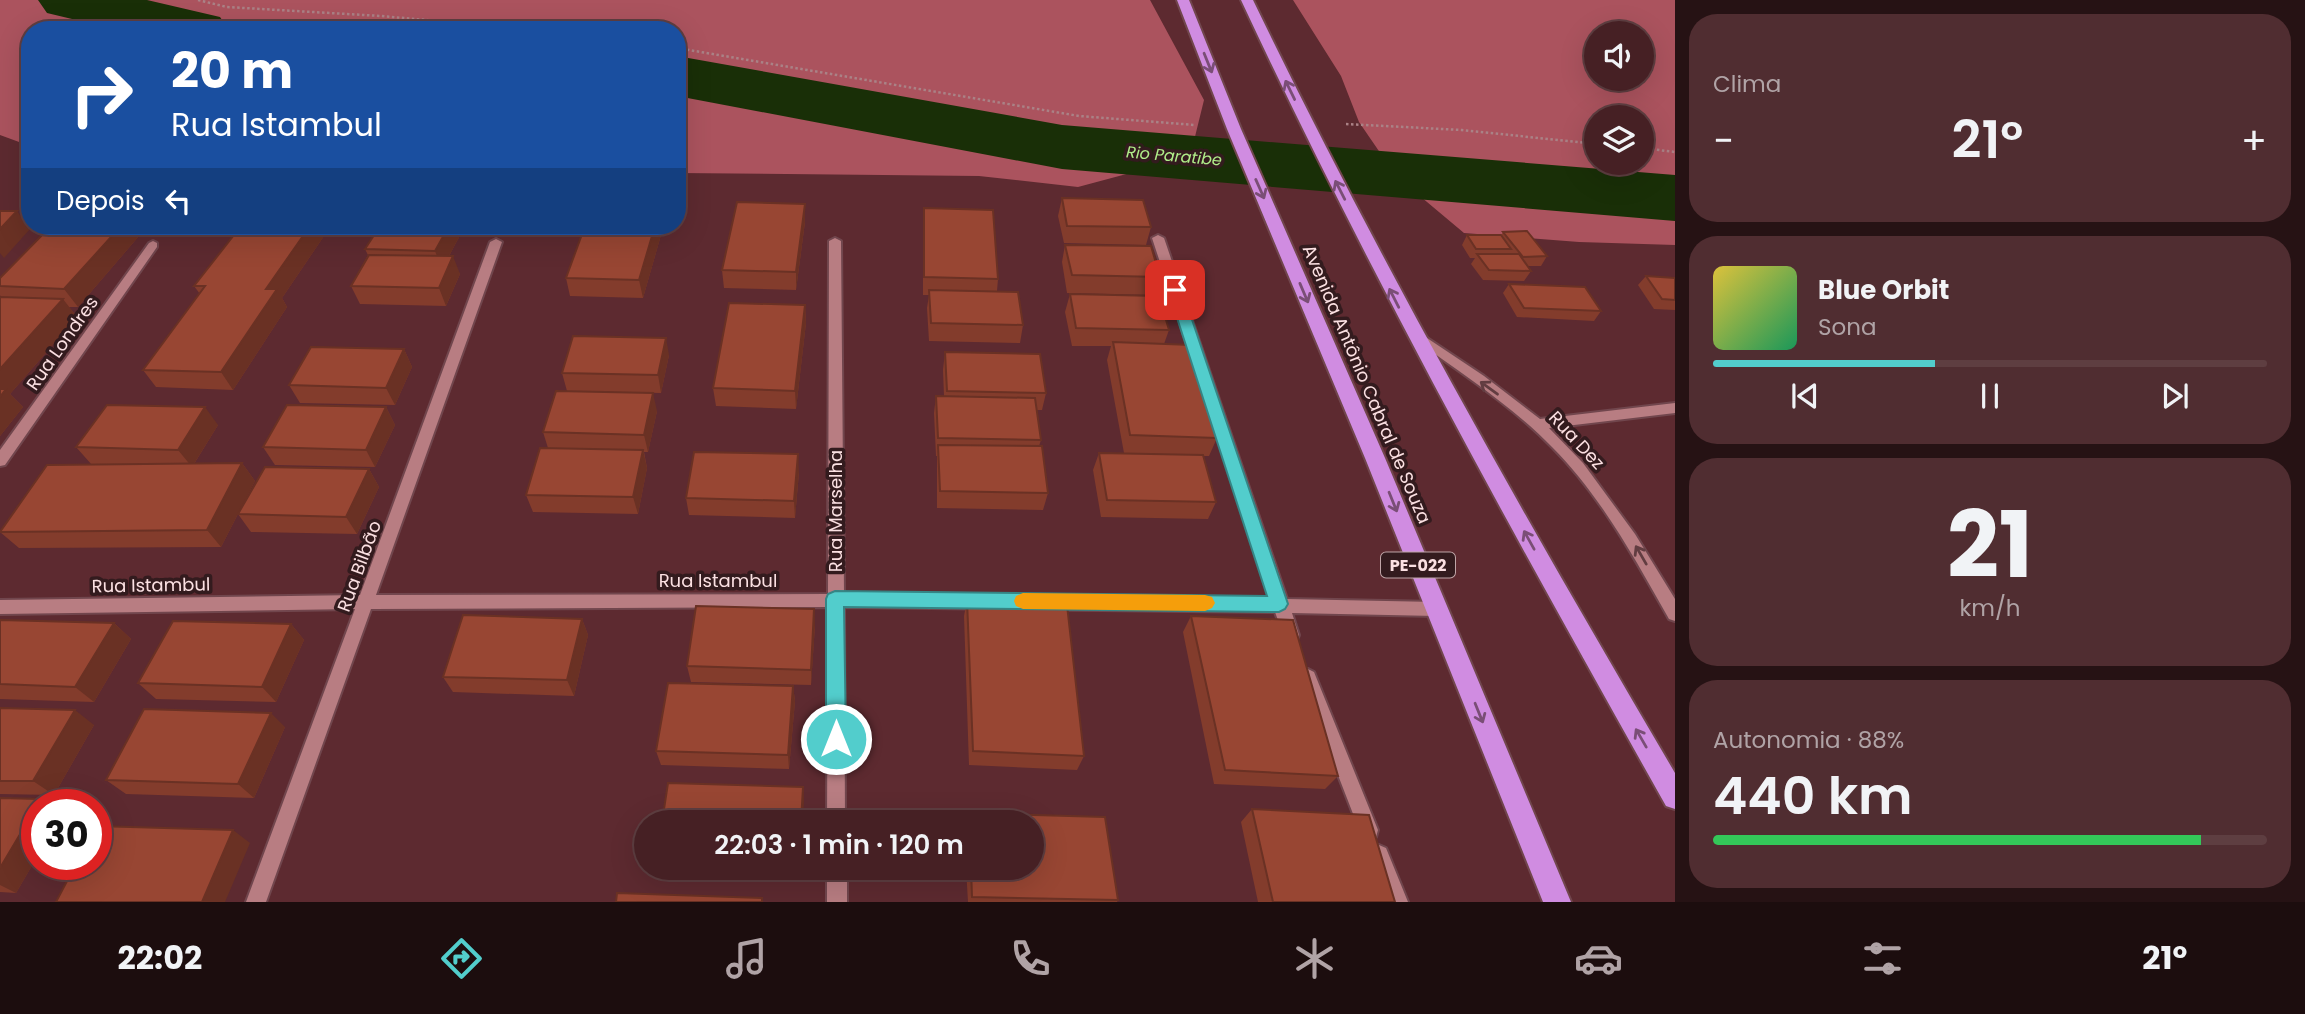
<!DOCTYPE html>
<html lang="pt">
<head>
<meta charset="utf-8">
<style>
	:root { --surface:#462024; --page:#502d31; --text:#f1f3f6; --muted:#b0a3a6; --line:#5e3e41; --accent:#52cdcc }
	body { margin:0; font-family:Poppins,sans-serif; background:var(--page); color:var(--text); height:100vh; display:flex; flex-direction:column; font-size:26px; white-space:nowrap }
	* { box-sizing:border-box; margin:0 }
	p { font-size:23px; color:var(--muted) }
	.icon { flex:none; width:38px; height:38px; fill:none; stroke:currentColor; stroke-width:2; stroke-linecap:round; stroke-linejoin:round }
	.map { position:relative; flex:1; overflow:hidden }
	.details { display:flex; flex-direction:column; gap:14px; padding:14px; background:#261214; width:630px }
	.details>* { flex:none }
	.banner { position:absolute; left:21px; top:21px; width:665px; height:214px; border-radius:28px; box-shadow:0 7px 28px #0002,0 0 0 2px var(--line); background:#1a4fa0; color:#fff; overflow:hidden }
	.controls { position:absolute; left:1584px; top:21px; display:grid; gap:14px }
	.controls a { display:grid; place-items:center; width:70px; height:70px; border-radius:50%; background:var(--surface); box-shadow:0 7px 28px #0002,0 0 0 2px var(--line); font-size:35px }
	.speed { position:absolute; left:21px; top:789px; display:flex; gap:14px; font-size:35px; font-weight:700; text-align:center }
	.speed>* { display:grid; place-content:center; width:91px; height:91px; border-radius:50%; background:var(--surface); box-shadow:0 7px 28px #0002,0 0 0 2px var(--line); line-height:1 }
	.speed .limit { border:10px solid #d22; background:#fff; color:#111 }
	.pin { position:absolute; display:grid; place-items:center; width:60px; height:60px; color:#fff; margin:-30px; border-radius:14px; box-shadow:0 4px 10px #0006 }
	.me { position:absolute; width:77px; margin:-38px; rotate:0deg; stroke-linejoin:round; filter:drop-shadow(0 0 5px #0008) }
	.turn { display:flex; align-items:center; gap:24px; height:147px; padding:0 35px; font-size:32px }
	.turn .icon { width:91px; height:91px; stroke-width:2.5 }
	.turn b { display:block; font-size:49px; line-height:60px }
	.then { display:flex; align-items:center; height:66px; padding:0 35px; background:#0003; gap:14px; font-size:26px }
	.big { font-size:52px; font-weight:600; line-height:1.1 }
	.details .tile { flex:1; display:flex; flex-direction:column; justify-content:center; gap:10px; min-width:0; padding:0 24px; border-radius:28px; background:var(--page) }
	.details .dial { align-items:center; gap:0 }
	.dial b { font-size:91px; line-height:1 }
	.song { display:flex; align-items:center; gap:21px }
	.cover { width:84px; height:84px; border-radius:10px; background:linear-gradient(135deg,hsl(50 70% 55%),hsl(150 70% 35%)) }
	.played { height:7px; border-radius:4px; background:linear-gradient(90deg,var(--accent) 40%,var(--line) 40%) }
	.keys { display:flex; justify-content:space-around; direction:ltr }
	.heat { display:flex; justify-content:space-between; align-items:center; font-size:38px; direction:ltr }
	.charge { height:10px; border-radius:5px; background:linear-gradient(90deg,#34c759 88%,var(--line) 0) }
	.trip { position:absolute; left:634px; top:810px; width:410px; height:70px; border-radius:35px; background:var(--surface); box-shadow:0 7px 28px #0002,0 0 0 2px var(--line); font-weight:600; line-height:70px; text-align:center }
	.dock { display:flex; height:112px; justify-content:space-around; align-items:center; background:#1c0d0e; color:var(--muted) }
	.dock .icon { width:49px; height:49px }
	.dock .on { color:var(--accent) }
	.dock b { font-size:32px; color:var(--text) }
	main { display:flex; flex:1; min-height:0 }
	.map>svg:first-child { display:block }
	.forest { fill:#ab535e; fill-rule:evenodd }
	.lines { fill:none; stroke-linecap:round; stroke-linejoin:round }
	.river { fill:#192f07; fill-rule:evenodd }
	.minor-casing { stroke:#71464d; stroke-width:4 }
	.trunk-casing { stroke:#71464d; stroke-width:4 }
	.path { stroke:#aa8286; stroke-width:2.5; stroke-dasharray:2.5 2.5; stroke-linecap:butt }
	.minor { fill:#b87d82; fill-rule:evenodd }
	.trunk { fill:#d08ce1; fill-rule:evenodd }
	.wall { fill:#833c2c }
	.shaded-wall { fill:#6a3124 }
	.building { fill:#984633; stroke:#6a3124; stroke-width:2 }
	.oneway { stroke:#7a4e76 }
	.oneway2 { stroke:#623d41 }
	.route { fill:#52cdcc; stroke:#358585; stroke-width:2 }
	.slow { fill:#f59e0b }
	.labels { text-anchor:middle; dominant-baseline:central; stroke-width:7; stroke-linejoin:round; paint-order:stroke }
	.far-water-label { font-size:16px; font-style:italic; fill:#b0ed89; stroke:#331b1e }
	.shield { fill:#331b1e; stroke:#bfa5a7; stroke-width:2 }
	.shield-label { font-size:16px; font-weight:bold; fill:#fbe0e2 }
	.street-label { font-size:18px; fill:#fbe0e2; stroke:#331b1e }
</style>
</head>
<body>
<main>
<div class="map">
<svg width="1675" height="902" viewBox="0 0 1675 902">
	<rect width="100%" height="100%" fill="#5d2a30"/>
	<path class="forest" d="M 0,0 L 1150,0 L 1204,100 L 1190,157 L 1078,187 L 979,176 L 677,173 L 677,30 L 30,30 L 30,146 L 0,135 Z
		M 1293,0 L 1675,0 L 1675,245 L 1579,242 L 1464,233 L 1396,176 L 1359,122 L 1341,76 ZM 1596,33 L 1642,33 L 1642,79 L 1596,79 ZM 1596,117 L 1642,117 L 1642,163 L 1596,163 Z"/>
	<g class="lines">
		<path class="river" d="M 38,0 L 147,0 L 220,17 L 229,30 L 118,30 L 47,13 Z
			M 677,56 L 1062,125 L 1675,175 L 1675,221 L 1062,169 L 677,96 Z"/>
		<g class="minor-casing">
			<path id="minor" d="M 1158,235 L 1164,238 L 1287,599 L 1436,602 L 1442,604 L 1444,609 L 1442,614 L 1436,616 L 1292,613 L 1299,635 L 1297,640 L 1291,642 L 1285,640 L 1275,612 L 844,607 L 845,822 L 827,822 L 828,607 L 371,609 L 266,902 L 246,902 L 355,609 L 0,614 L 0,600 L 360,595 L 490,242 L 496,239 L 502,242 L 376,595 L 828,594 L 829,241 L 835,238 L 841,241 L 844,594 L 1271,599 L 1152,238 Z
				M 153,241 L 157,243 L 157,247 L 5,465 L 0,466 L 0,450 L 149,243 Z
				M 1418,332 L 1484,376 L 1540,419 L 1675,403 L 1675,413 L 1549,428 L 1583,463 L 1635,534 L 1675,599 L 1675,621 L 1669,619 C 1635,559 1601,496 1552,447 C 1511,405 1461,373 1414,339 L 1412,336 L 1414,333 Z
				M 1308,669 L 1314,672 L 1316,677 L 1378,830 L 1376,837 L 1369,839 L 1362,837 L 1300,677 L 1302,672 Z
				M 1379,845 L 1386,848 L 1408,902 L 1388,902 L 1369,855 L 1372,848 Z
				M 827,868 L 847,868 L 847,902 L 827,902 Z"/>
		</g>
		<g class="trunk-casing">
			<path id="trunk" d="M 1177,0 L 1189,0 L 1241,129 L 1385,458 L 1571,902 L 1543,902 L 1365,458 L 1227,129 Z
				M 1241,0 L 1253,0 C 1381,265 1526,520 1675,773 L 1675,809 L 1666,806 C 1517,541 1370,276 1241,0 Z"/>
		</g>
		<path class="path" d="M 198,0 L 227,7 L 381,16 L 539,30
			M 677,48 L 1079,116 L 1195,125
			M 1346,124 L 1462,130 L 1596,144
			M 1642,148 L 1675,152"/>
		<use href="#minor" class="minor"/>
		<use href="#trunk" class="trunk"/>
	</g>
	<path class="wall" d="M 1062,198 L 1151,227 L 1146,245 L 1064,243 L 1058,216 Z
		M 805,204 L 805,222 L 796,290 L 724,288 L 722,270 Z
		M 924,208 L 998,279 L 997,291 L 1023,325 L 1020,343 L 929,341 L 927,308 L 929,295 L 923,295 L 923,226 Z
		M 241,226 L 319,226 L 324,236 L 282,298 L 287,307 L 233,390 L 156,387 L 143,370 L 200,294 L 194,286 Z
		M 465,226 L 449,256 L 460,274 L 446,306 L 360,304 L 351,286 L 368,255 L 365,249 Z
		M 585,226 L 662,226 L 663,228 L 643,298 L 570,296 L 566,278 Z
		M 1503,232 L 1547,256 L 1541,266 L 1528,266 L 1531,271 L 1524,281 L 1483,280 L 1471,264 L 1475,258 L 1470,258 L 1462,245 L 1467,235 L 1501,236 Z
		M 139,236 L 78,307 L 69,307 L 77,317 L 10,394 L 23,407 L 0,436 L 0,297 L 1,297 L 0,295 L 0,278 Z
		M 1065,245 L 1160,277 L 1154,295 L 1067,293 L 1062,262 Z
		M 1646,276 L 1675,278 L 1675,310 L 1654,309 L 1638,285 Z
		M 1509,284 L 1601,311 L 1594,321 L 1517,317 L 1503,293 Z
		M 1070,294 L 1169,330 L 1164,344 L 1217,438 L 1209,456 L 1203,456 L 1216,502 L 1208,519 L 1101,517 L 1093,470 L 1099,453 L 1161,454 L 1124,453 L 1107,360 L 1111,346 L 1072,346 L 1065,312 Z
		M 805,305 L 806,323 L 796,409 L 716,406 L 713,388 Z
		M 404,349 L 412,367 L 395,405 L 300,403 L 289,385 Z
		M 945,352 L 1046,393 L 1042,410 L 1036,410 L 1041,440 L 1039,446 L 1048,493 L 1043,510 L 937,508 L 937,456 L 936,456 L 934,413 L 936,396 L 944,396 L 943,370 Z
		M 669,355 L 661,393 L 567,391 L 562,373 Z
		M 386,407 L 395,425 L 375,467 L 275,465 L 263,447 Z
		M 657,411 L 648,452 L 644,452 L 647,468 L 638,514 L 533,512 L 526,495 L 548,448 L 543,432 Z
		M 218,425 L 194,464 L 242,463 L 255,481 L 221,547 L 19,548 L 0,532 L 92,465 L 76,447 Z
		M 369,469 L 379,487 L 357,534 L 251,532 L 238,514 Z
		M 799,472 L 795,518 L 689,515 L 686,498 Z
		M 967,600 L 1084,756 L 1077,770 L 969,765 L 964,616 Z
		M 1191,616 L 1338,776 L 1325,789 L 1214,784 L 1183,632 Z
		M 582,619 L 588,635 L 574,696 L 453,692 L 443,677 Z
		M 0,620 L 114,623 L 131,639 L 94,702 L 0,699 Z
		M 291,624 L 304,640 L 276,702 L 156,699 L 138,683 Z
		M 815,625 L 811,685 L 691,682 L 687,666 Z
		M 793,686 L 795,701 L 789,769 L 661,765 L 656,751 Z
		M 0,708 L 94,725 L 54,795 L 0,794 Z
		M 285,727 L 254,798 L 126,794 L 106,780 Z
		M 0,798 L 41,799 L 51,805 L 37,805 L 37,857 L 16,893 L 0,892 Z
		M 1252,809 L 1395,902 L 1258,902 L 1241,822 Z
		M 968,813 L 1105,817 L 1118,900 L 1117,902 L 968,902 L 966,868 L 1031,868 L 1031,822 L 965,822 Z
		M 659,868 L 800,868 L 799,878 L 661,874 Z"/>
	<path class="shaded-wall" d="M 805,204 L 805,222 L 796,290 L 796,272 Z
		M 17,211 L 30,229 L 4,258 L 0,253 L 0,229 Z
		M 121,226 L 133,226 L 139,236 L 78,307 L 64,289 Z
		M 310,226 L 319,226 L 324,236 L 282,298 L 287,307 L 233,390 L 221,372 L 266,289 Z
		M 449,226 L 465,226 L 442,269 L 435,251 Z
		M 655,226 L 662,226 L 663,228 L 643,298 L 639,280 Z
		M 453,256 L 460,274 L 446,306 L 439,288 Z
		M 63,299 L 77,317 L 10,394 L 23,407 L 0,436 L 0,369 Z
		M 805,305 L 806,323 L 796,409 L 795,391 Z
		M 666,338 L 669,355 L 661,393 L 658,375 Z
		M 404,349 L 412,367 L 395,405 L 386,388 Z
		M 653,393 L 657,411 L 648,452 L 644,435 Z
		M 205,407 L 218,425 L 192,467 L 178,450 Z
		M 386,407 L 395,425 L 375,467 L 366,450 Z
		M 643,450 L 647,468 L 638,514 L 633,497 Z
		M 798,454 L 799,472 L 795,518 L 794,501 Z
		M 242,463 L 255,481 L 221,547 L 207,530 Z
		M 369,469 L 379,487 L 357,534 L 346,517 Z
		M 814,609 L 815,625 L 811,685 L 811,670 Z
		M 582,619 L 588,635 L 574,696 L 567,680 Z
		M 114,623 L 131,639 L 94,702 L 75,687 Z
		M 291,624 L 304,640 L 276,702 L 262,687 Z
		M 793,686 L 795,701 L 789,769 L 788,755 Z
		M 75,710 L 94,725 L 54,795 L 33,781 Z
		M 271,713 L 285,727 L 254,798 L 238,784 Z
		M 803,787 L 804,800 L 803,822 L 801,822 Z
		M 41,799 L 51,805 L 37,805 Z
		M 37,806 L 37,857 L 16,893 L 0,885 L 0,868 Z
		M 233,830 L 250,843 L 225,902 L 202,902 Z"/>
	<path class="building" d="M 1062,198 L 1143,200 L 1151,227 L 1067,226 Z
		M 737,202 L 805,204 L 796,272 L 722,270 Z
		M 924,208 L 993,210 L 998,279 L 924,277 Z
		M 0,211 L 17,211 L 0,229 Z
		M 51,226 L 121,226 L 64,289 L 0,286 L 0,278 Z
		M 241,226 L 310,226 L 266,289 L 277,289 L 221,372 L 143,370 L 205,286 L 194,286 Z
		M 380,226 L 449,226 L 435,251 L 365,249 Z
		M 585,226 L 655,226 L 639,280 L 566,278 Z
		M 1527,231 L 1547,256 L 1523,257 L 1503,232 Z
		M 1467,235 L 1501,235 L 1511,249 L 1476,249 Z
		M 1065,245 L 1151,246 L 1160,277 L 1072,275 Z
		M 1477,254 L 1519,254 L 1531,271 L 1489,270 Z
		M 369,255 L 453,256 L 439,288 L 351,286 Z
		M 1646,276 L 1675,278 L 1675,300 L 1662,299 Z
		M 1509,284 L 1585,287 L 1601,311 L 1524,308 Z
		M 929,290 L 1018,292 L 1023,325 L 931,323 Z
		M 1070,294 L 1159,296 L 1169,330 L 1076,328 Z
		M 0,297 L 63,299 L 0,369 Z
		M 729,303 L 805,305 L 795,391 L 713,388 Z
		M 573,336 L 666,338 L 658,375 L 562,373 Z
		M 1113,342 L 1192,345 L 1217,438 L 1130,435 Z
		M 311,347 L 404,349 L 386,388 L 289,385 Z
		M 945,352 L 1040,354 L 1046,393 L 947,391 Z
		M 0,389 L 6,389 L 0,397 Z
		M 556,391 L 653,393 L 644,435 L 543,432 Z
		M 936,396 L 1035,398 L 1041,440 L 938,438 Z
		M 107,405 L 205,407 L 178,450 L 76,447 Z
		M 287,405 L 386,407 L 366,450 L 263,447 Z
		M 938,445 L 1042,446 L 1048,493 L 940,491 Z
		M 540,448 L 643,450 L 633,497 L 526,495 Z
		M 694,452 L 798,454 L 794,501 L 686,498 Z
		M 1099,453 L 1203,455 L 1216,502 L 1107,500 Z
		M 242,463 L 207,530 L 0,532 L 47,465 Z
		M 265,467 L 369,469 L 346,517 L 238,514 Z
		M 967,600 L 1067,605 L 1084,756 L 973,751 Z
		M 696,606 L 814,609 L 811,670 L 687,666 Z
		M 463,615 L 582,619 L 567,680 L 443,677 Z
		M 1191,616 L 1293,620 L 1338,776 L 1225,770 Z
		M 0,620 L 114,623 L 75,687 L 0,684 Z
		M 173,621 L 291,624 L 262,687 L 138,683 Z
		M 668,683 L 793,686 L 788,755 L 656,751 Z
		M 0,708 L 75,710 L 33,781 L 0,781 Z
		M 144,709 L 271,713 L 238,784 L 106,780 Z
		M 668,783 L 803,787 L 801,822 L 662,822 Z
		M 0,798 L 41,799 L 0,868 Z
		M 1252,809 L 1369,815 L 1395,902 L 1273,902 Z
		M 968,813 L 1105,817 L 1118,900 L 972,897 L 971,868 L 1031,868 L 1031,822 L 969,822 Z
		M 96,826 L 233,830 L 202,902 L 56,902 L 76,864 L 96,864 Z
		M 617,893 L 762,898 L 762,902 L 616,902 Z"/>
	<defs><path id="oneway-shaft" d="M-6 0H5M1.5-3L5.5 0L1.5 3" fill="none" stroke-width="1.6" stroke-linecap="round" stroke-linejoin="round" transform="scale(1.75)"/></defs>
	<g class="oneway">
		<use href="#oneway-shaft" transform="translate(1208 63) rotate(68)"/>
		<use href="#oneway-shaft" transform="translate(1290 90) rotate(-116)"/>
		<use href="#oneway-shaft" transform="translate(1260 189) rotate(66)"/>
		<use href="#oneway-shaft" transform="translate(1340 190) rotate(-117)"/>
		<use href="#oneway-shaft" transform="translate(1304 293) rotate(67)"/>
		<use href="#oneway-shaft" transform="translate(1394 298) rotate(-117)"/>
		<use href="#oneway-shaft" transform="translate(1393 502) rotate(68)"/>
		<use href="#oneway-shaft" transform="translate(1529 540) rotate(-119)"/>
		<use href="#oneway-shaft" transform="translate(1479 713) rotate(68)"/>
		<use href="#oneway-shaft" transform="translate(1641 738) rotate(-120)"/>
	</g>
	<g class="oneway2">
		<use href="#oneway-shaft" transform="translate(1489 388) rotate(-144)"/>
		<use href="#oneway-shaft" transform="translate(1641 555) rotate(-120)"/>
	</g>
	<path class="route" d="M 1175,286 L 1182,290 L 1288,604 L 1285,609 L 1279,612 L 844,607 L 846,739 L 843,745 L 836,748 L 829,745 L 826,739 L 826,599 L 828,594 L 835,591 L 1267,596 L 1168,290 Z"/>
	<path class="slow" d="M 1023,593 L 1205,595 L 1212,597 L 1215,603 L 1212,608 L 1205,611 L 1023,609 L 1016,606 L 1014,601 L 1016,596 Z"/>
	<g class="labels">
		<g class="far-water-label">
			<text transform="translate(1174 156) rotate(5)">Rio Paratibe</text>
		</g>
		<rect class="shield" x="1381" y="552.5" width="74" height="25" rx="5"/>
		<g class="shield-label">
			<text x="1418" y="565">PE-022</text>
		</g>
		<g class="street-label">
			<text transform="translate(62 343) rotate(-55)">Rua Londres</text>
			<text transform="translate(1367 384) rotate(67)">Avenida Antônio Cabral de Souza</text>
			<text transform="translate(1577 440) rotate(47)">Rua Dez</text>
			<text transform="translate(835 511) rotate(-90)">Rua Marselha</text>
			<text transform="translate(359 566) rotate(-70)">Rua Bilbão</text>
			<text x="718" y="580">Rua Istambul</text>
			<text transform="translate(151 585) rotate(-1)">Rua Istambul</text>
		</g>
	</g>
</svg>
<div class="controls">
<a><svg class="icon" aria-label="sound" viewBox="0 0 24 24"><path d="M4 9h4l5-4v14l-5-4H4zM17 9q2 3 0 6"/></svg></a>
<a><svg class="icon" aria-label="layers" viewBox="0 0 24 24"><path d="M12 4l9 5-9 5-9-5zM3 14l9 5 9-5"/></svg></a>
</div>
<div class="speed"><div class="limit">30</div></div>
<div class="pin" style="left:1175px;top:290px;background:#d93025"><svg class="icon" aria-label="arrive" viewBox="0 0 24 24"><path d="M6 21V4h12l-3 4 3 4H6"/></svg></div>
<svg class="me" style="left:836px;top:739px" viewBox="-20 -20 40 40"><circle r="17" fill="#52cdcc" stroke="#fff" stroke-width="3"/><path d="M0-11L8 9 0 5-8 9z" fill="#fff"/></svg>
<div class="trip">22:03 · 1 min · 120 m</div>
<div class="banner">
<div class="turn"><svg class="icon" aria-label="right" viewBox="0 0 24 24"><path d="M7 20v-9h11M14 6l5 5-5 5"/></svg><div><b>20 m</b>Rua Istambul</div></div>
<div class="then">Depois<svg class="icon" aria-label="left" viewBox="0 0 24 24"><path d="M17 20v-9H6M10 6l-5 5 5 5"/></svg></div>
</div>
</div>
<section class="details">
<div class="tile"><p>Clima</p>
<div class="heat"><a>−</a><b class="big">21°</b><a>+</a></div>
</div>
<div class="tile">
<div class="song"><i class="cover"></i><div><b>Blue Orbit</b><p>Sona</p></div></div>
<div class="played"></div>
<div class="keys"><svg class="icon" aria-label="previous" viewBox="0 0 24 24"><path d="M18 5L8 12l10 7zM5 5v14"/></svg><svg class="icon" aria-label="pause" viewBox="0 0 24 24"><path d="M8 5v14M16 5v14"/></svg><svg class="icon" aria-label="next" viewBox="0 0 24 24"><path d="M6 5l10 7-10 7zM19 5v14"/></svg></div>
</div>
<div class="tile dial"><b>21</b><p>km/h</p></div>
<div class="tile"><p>Autonomia · 88%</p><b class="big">440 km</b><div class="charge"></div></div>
</section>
</main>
<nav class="dock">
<b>22:02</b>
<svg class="icon on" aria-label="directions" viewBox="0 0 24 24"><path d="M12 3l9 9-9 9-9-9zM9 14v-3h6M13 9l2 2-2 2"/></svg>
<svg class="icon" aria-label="music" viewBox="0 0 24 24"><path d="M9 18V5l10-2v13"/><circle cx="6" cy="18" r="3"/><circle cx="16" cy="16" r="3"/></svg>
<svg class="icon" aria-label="phone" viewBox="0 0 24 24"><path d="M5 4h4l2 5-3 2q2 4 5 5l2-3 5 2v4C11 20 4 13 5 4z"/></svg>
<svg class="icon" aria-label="climate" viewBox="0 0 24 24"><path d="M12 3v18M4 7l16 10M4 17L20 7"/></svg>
<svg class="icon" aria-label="car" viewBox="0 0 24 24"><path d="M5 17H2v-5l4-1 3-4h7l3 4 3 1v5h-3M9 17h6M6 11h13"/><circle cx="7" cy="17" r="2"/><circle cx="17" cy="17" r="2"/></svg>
<svg class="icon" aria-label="filters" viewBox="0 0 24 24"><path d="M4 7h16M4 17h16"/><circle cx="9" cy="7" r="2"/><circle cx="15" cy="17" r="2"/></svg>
<b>21°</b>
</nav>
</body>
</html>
